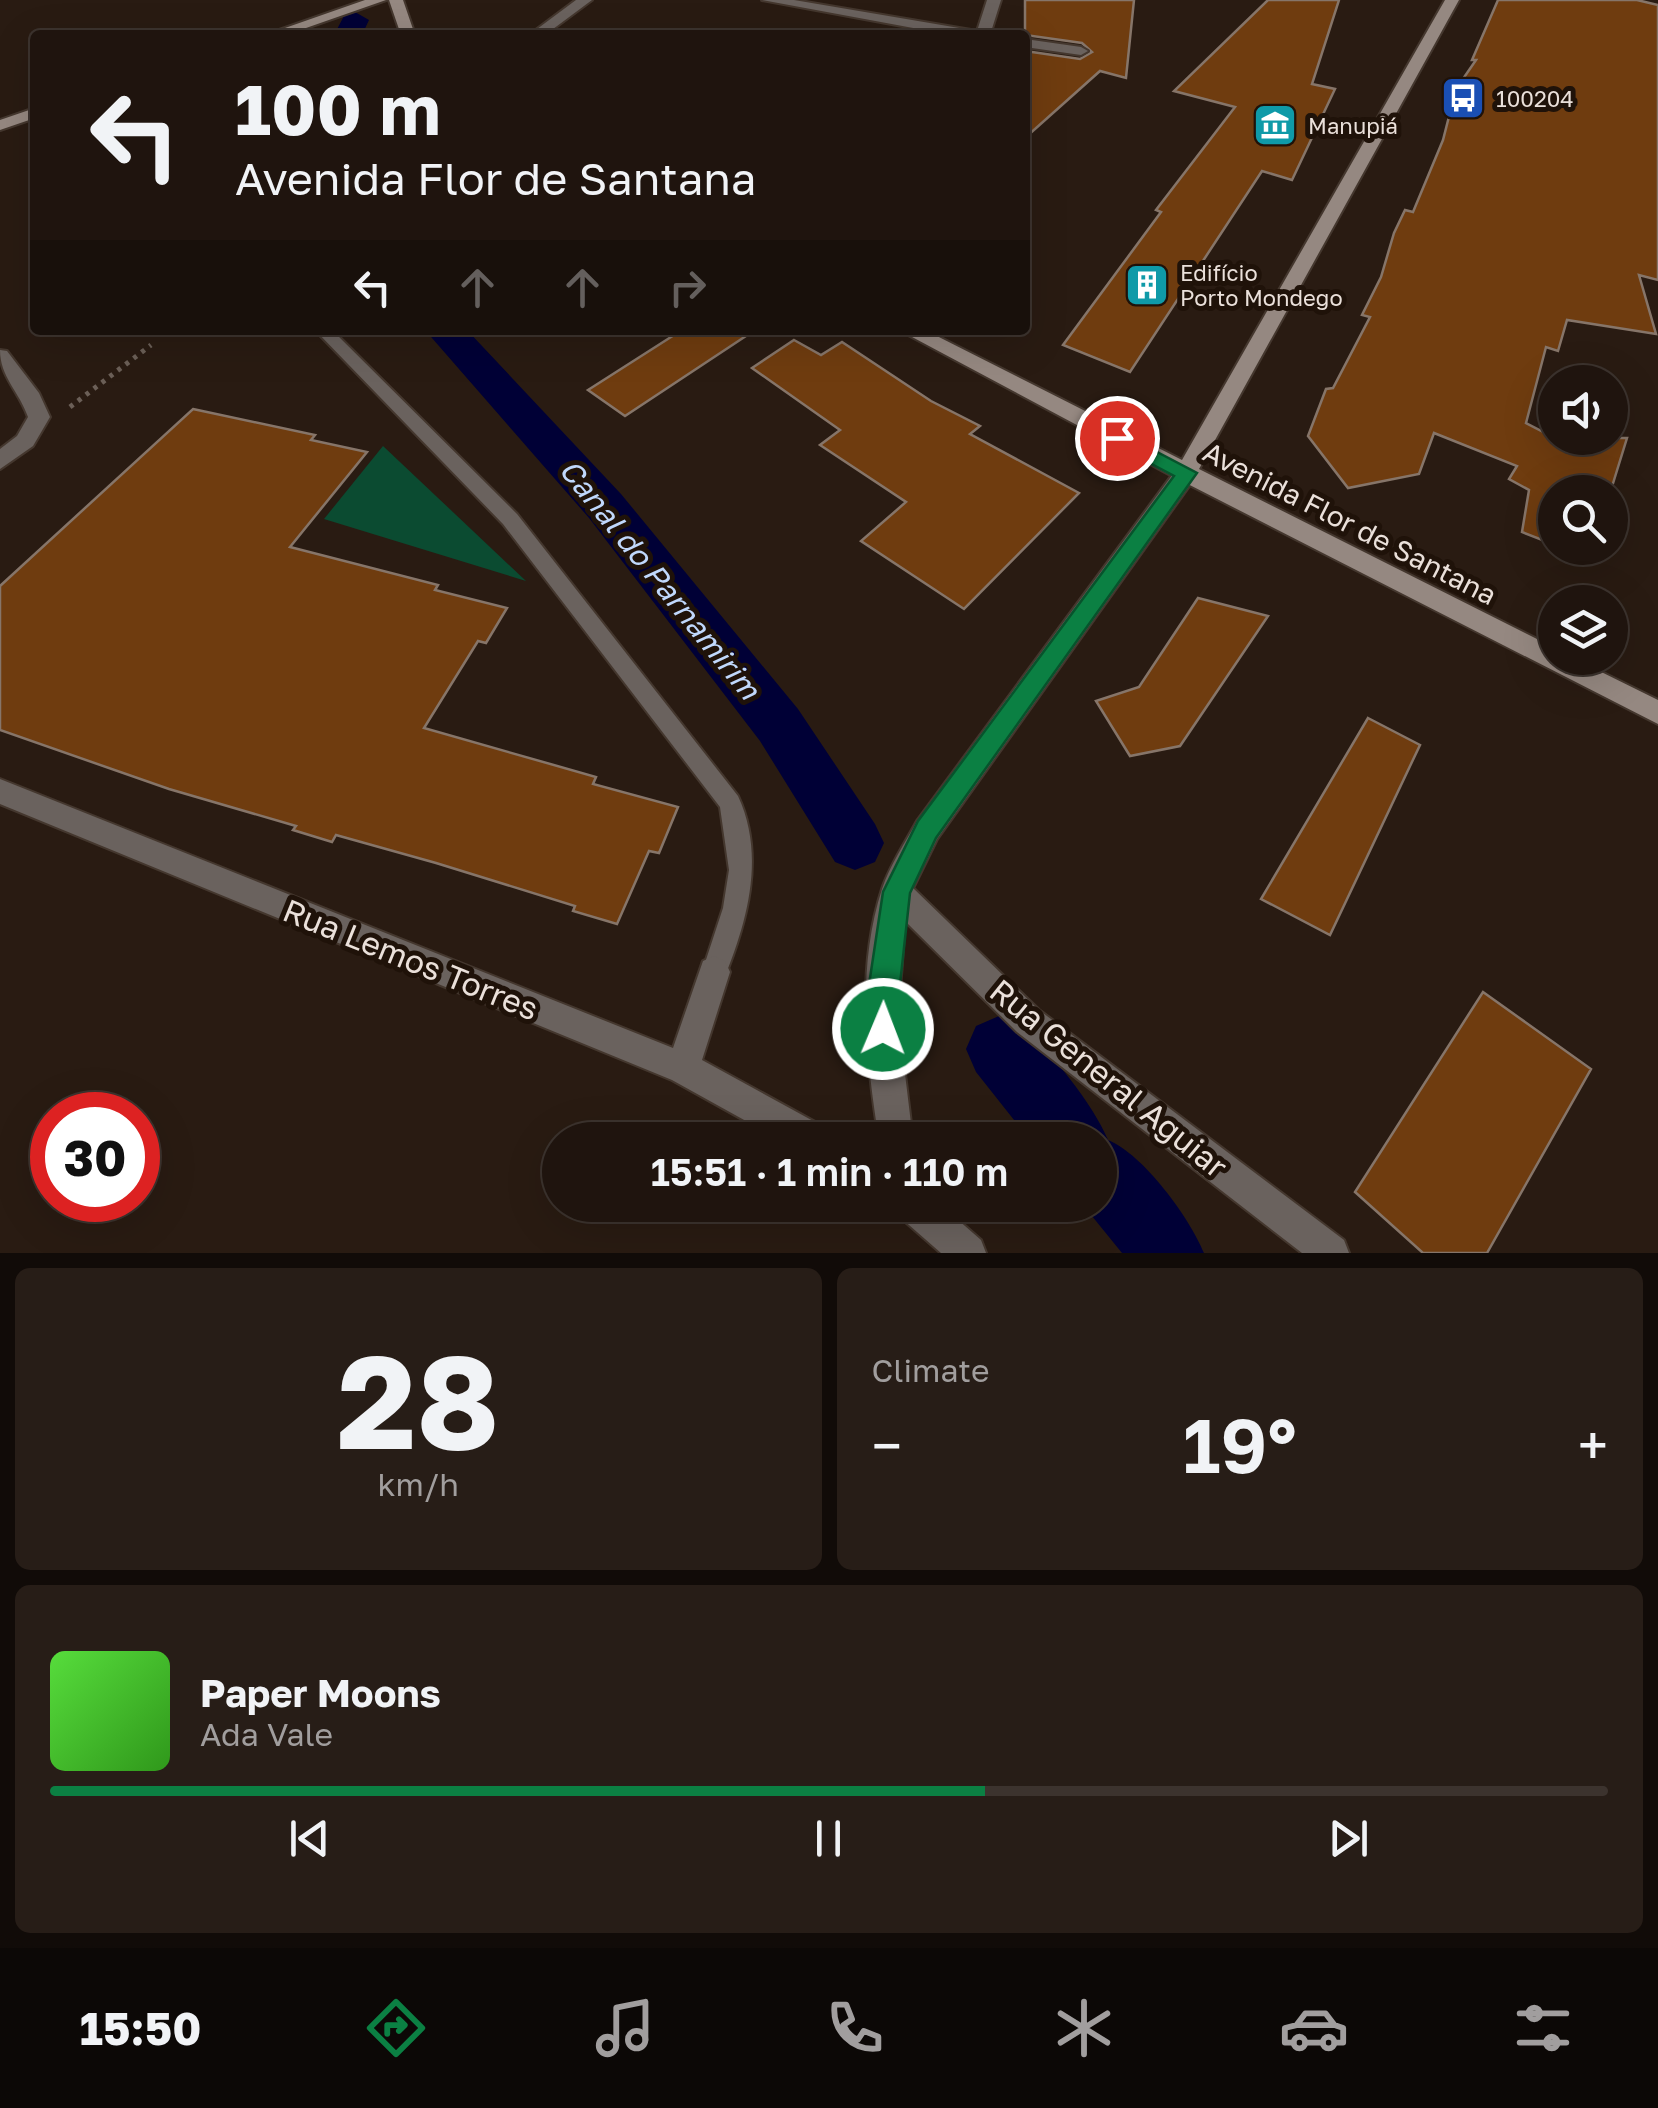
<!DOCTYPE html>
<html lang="en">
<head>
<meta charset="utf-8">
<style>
	:root { --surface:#1f140e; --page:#271d17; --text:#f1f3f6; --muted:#a19e9e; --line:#3c332e; --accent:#0b8043 }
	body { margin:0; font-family:"Golos Text",sans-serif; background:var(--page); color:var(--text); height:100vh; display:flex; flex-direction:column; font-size:38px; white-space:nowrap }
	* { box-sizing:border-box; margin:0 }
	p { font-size:32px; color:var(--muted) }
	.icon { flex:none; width:55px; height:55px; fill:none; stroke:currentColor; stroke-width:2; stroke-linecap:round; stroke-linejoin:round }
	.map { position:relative; height:1253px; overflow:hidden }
	.sheet { display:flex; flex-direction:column; gap:15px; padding:15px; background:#110b08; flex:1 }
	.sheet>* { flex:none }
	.guide { position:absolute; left:30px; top:30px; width:1000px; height:305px; border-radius:10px; box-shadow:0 10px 40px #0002,0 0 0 2px var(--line); background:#1f140e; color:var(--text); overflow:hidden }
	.controls { position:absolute; left:1538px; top:365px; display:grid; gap:20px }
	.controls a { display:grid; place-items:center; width:90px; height:90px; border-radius:50%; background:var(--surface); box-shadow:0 10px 40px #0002,0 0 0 2px var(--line); font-size:50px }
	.speed { position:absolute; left:30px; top:1092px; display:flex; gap:20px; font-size:50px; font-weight:700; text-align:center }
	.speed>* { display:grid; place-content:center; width:130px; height:130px; border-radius:50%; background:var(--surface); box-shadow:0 10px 40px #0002,0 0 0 2px var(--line); line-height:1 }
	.speed .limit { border:15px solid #d22; background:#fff; color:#111 }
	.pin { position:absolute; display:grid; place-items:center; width:85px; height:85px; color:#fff; margin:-42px; border:5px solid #fff; border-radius:50%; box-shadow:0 2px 10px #0007 }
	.me { position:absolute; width:110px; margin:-55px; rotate:1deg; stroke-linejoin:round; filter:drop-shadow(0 0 8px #0008) }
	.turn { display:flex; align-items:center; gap:35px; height:210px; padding:0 40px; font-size:45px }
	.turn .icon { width:130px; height:130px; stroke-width:2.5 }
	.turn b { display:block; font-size:70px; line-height:85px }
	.lanes { display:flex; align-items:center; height:95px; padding:0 40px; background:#0003; justify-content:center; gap:50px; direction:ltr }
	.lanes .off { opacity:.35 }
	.big { font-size:75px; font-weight:600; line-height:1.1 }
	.sheet .card { flex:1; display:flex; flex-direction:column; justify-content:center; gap:15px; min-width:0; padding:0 35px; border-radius:15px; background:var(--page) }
	.sheet .dial { align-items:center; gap:0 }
	.dial b { font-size:130px; line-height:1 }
	.song { display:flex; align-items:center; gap:30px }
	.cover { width:120px; height:120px; border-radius:15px; background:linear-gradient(135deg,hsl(110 70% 55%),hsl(110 70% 35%)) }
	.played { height:10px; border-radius:5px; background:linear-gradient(90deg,var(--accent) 60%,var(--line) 60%) }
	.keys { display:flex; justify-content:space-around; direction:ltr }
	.heat { display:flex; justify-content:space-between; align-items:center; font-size:55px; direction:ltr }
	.sheet .tiles { flex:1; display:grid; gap:15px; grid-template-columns:1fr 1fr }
	.card:last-child { grid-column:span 2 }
	.trip { position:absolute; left:542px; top:1122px; width:575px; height:100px; border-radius:50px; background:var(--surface); box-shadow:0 10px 40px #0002,0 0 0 2px var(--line); font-weight:600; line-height:100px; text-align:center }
	.dock { display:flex; height:160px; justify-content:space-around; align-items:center; background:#0c0806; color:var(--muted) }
	.dock .icon { width:70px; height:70px }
	.dock .on { color:var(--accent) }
	.dock b { font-size:45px; color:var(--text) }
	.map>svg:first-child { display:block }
	.green { fill:#0b4b31 }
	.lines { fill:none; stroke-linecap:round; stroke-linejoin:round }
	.canal { fill:#000036; fill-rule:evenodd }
	.building { fill:#6f3c0f; stroke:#867569; stroke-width:2.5 }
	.lane-casing { stroke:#44372e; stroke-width:4 }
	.street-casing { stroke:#44372e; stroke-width:4 }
	.secondary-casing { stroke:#44372e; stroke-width:4 }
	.path { stroke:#6b5f57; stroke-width:5; stroke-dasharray:4 6; stroke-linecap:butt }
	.lane { fill:#6a625e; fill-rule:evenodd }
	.street { fill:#6a625e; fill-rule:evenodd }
	.secondary { fill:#958881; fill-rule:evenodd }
	.route { fill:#0b8043; stroke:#07532c; stroke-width:2.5 }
	.labels { text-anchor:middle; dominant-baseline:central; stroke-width:10; stroke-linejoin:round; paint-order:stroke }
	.far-poi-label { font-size:22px; fill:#eae0da; stroke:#1f1209; text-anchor:start }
	.street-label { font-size:28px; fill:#eae0da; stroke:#1f1209 }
	.water-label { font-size:30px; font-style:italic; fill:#c0d8fc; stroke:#1f1209 }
	.near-street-label { font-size:32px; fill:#eae0da; stroke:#1f1209 }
</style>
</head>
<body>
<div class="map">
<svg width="1658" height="1253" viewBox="0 0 1658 1253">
	<rect width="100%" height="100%" fill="#291b12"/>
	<path class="green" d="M 383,446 L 526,581 L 324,519 Z"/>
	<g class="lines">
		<path class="canal" d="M 355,12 L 369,20 L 362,35 L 334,35 L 345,14 Z
			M 425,330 L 467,330 L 621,494 L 798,709 L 875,824 L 884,843 L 875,862 L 855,870 L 835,862 L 760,741 L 589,518 Z
			M 999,1016 C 1039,1033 1091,1100 1108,1140 C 1143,1154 1190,1218 1204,1253 L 1122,1253 L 1083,1205 L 1100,1205 L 1100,1140 L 1030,1140 L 976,1072 L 966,1049 L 976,1026 Z"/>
	</g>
	<path class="building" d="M 1025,0 L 1134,0 L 1126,78 L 1100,71 L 1025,138 L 1025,51 L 1080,59 L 1092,52 L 1082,43 L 1025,35 Z
		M 1268,0 L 1339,0 L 1312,84 L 1335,89 L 1292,180 L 1262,171 L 1130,372 L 1063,345 L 1161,212 L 1156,210 L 1235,107 L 1174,91 Z
		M 1498,0 L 1637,0 L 1658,5 L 1658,280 L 1639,275 L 1656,334 L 1567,320 L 1558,351 L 1546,347 L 1526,423 L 1555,438 L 1627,438 L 1610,493 L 1555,492 L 1555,545 L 1522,532 L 1529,490 L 1509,479 L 1517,466 L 1434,433 L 1419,474 L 1348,488 L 1308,436 L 1326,389 L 1333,388 L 1370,317 L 1362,315 L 1381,277 L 1394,233 L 1405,210 L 1413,212 L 1443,140 L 1456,89 L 1476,60 L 1472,60 Z
		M 682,330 L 755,330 L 625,416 L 588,390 Z
		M 794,340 L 821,355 L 842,342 L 931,401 L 980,426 L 970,434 L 1079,493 L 964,609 L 861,541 L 906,502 L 820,445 L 840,430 L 752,368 Z
		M 193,409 L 315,435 L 311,440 L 367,452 L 290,547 L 438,585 L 435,590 L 507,608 L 486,643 L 478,641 L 424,728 L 596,777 L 593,784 L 678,807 L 659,853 L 649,851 L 617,924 L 573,911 L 575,906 L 436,863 L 336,835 L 332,842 L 293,830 L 296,826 L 169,789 L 0,730 L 0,586 Z
		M 1198,598 L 1268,616 L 1180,746 L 1130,756 L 1096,701 L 1139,687 Z
		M 1368,718 L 1420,745 L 1330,935 L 1261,899 Z
		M 1483,992 L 1591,1069 L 1487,1253 L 1423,1253 L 1355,1192 Z"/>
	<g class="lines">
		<g class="lane-casing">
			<path id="lane" d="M 315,330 L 332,330 L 517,514 L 738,796 C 766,856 747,923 723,981 L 714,984 L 705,981 L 702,972 L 723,908 L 729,870 L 720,807 L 503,524 Z"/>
		</g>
		<g class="street-casing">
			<path id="street" d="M 576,0 L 592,0 L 545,35 L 529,35 Z
				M 762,0 L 794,0 L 977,31 L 987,0 L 1001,0 L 990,35 L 951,35 Z
				M 1025,39 L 1081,47 L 1088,51 L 1081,55 L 1025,47 Z
				M 0,350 L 7,351 L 39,393 L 50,417 L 33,446 L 0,469 L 0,449 L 17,436 L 28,417 C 19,391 0,377 0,350 Z
				M 1186,465 L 1194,467 L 1197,473 L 1194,479 L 937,839 L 913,888 L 1039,1010 L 1344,1240 L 1349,1253 L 1302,1253 L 1017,1032 L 905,921 L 898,1016 L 913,1140 L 879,1140 C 866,1058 856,969 882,889 C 890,865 905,843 917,821 L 1178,467 Z
				M 0,779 L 673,1048 L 703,961 L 714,956 L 725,961 L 730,972 L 702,1060 L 826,1128 L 831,1140 L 780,1140 L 672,1080 L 0,804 Z
				M 896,1205 L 941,1205 L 981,1240 L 986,1253 L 941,1253 L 901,1218 Z"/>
		</g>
		<g class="secondary-casing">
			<path id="secondary" d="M 365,0 L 386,0 L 286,35 L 265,35 Z
				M 389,0 L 403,0 L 415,35 L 401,35 Z
				M 1445,0 L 1459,0 L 1199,469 L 1555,648 L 1555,658 L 1573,658 L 1658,700 L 1658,724 L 1178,479 L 899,330 L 925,330 L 1182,460 Z
				M 35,108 L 35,118 L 0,130 L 0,120 Z"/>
		</g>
		<path class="path" d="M 70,407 L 151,345"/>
		<use href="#lane" class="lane"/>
		<use href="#street" class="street"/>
		<use href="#secondary" class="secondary"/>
	</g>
	<path class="route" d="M 1117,431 L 1197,473 L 936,838 L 910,893 L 894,1039 L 883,1044 L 873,1039 L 867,998 L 883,892 L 918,821 L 1174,476 L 1110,442 L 1107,438 Z"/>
	<defs>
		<g id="bus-square" transform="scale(2.25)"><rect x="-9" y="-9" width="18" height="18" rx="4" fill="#1a4fb4" stroke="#1f1209"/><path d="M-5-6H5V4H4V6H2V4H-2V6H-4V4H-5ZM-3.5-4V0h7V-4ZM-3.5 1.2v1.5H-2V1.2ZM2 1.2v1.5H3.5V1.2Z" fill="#fff"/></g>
		<g id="museum-square" transform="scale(2.25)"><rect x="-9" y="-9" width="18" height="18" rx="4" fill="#0f9aa8" stroke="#1f1209"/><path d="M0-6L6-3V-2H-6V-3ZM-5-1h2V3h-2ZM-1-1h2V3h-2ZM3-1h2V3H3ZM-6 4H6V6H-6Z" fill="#fff"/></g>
		<g id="building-square" transform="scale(2.25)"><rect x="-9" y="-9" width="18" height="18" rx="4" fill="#0f9aa8" stroke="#1f1209"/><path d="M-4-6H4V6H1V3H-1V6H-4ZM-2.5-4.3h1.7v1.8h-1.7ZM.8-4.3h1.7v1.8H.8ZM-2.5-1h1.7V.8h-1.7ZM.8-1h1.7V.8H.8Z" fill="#fff"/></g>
	</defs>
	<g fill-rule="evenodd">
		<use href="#bus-square" x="1463" y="98"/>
		<use href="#museum-square" x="1275" y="125"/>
		<use href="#building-square" x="1147" y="285"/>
	</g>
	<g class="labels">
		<g class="far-poi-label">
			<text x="1496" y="98">100204</text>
			<text x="1308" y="125">Manupiá</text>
			<text x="1180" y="272">Edifício<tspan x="1180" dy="25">Porto Mondego</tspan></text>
		</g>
		<g class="street-label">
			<text transform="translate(1350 523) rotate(27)">Avenida Flor de Santana</text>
		</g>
		<g class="water-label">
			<text transform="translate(660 579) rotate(51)">Canal do Parnamirim</text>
		</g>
		<g class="near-street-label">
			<text transform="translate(411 959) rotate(22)">Rua Lemos Torres</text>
			<text transform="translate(1109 1078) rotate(39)">Rua General Aguiar</text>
		</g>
	</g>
</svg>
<div class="controls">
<a><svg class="icon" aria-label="sound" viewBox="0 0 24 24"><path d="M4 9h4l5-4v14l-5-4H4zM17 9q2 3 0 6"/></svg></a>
<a><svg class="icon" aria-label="search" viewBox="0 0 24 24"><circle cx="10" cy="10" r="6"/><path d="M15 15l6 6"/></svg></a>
<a><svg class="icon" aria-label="layers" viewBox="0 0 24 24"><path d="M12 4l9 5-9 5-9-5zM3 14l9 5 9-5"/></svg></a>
</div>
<div class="speed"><div class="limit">30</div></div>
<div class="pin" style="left:1117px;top:438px;background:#d93025"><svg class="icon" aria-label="arrive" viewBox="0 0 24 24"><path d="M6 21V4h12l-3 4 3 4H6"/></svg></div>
<svg class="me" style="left:883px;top:1029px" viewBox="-20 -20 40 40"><circle r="17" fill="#0b8043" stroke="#fff" stroke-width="3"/><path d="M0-11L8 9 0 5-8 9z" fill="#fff"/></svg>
<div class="trip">15:51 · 1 min · 110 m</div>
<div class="guide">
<div class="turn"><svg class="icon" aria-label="left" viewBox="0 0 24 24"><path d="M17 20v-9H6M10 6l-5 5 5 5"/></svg><div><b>100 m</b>Avenida Flor de Santana</div></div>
<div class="lanes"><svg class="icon" aria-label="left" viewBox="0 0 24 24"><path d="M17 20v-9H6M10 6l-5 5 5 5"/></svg><svg class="icon off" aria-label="ahead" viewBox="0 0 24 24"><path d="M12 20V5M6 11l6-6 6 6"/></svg><svg class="icon off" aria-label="ahead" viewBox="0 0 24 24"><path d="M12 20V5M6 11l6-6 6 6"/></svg><svg class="icon off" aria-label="right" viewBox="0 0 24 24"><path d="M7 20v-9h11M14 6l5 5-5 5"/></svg></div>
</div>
</div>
<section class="sheet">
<div class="tiles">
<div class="card dial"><b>28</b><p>km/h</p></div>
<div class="card"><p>Climate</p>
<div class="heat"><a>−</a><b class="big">19°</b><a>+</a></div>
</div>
<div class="card">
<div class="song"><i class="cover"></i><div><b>Paper Moons</b><p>Ada Vale</p></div></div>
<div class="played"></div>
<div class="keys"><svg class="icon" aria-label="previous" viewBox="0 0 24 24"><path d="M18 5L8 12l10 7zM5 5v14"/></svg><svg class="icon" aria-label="pause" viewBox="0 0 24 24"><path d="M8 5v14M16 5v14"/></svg><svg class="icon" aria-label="next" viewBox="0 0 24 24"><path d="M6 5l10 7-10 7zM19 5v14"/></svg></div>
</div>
</div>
</section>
<nav class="dock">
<b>15:50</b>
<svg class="icon on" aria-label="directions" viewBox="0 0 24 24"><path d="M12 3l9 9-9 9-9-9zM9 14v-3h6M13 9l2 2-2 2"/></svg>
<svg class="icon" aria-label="music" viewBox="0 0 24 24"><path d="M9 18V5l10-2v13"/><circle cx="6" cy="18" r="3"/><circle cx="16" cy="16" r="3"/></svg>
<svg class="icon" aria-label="phone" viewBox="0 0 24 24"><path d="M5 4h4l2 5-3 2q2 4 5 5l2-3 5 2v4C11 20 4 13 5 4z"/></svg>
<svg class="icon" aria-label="climate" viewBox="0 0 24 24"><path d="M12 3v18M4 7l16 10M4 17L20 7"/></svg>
<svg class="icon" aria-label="car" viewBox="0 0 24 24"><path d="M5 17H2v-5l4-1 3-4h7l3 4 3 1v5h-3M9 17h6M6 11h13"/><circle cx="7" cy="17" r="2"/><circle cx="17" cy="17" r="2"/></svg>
<svg class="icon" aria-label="filters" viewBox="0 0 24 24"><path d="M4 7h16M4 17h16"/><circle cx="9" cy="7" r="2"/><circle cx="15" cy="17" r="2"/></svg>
</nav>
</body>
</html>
